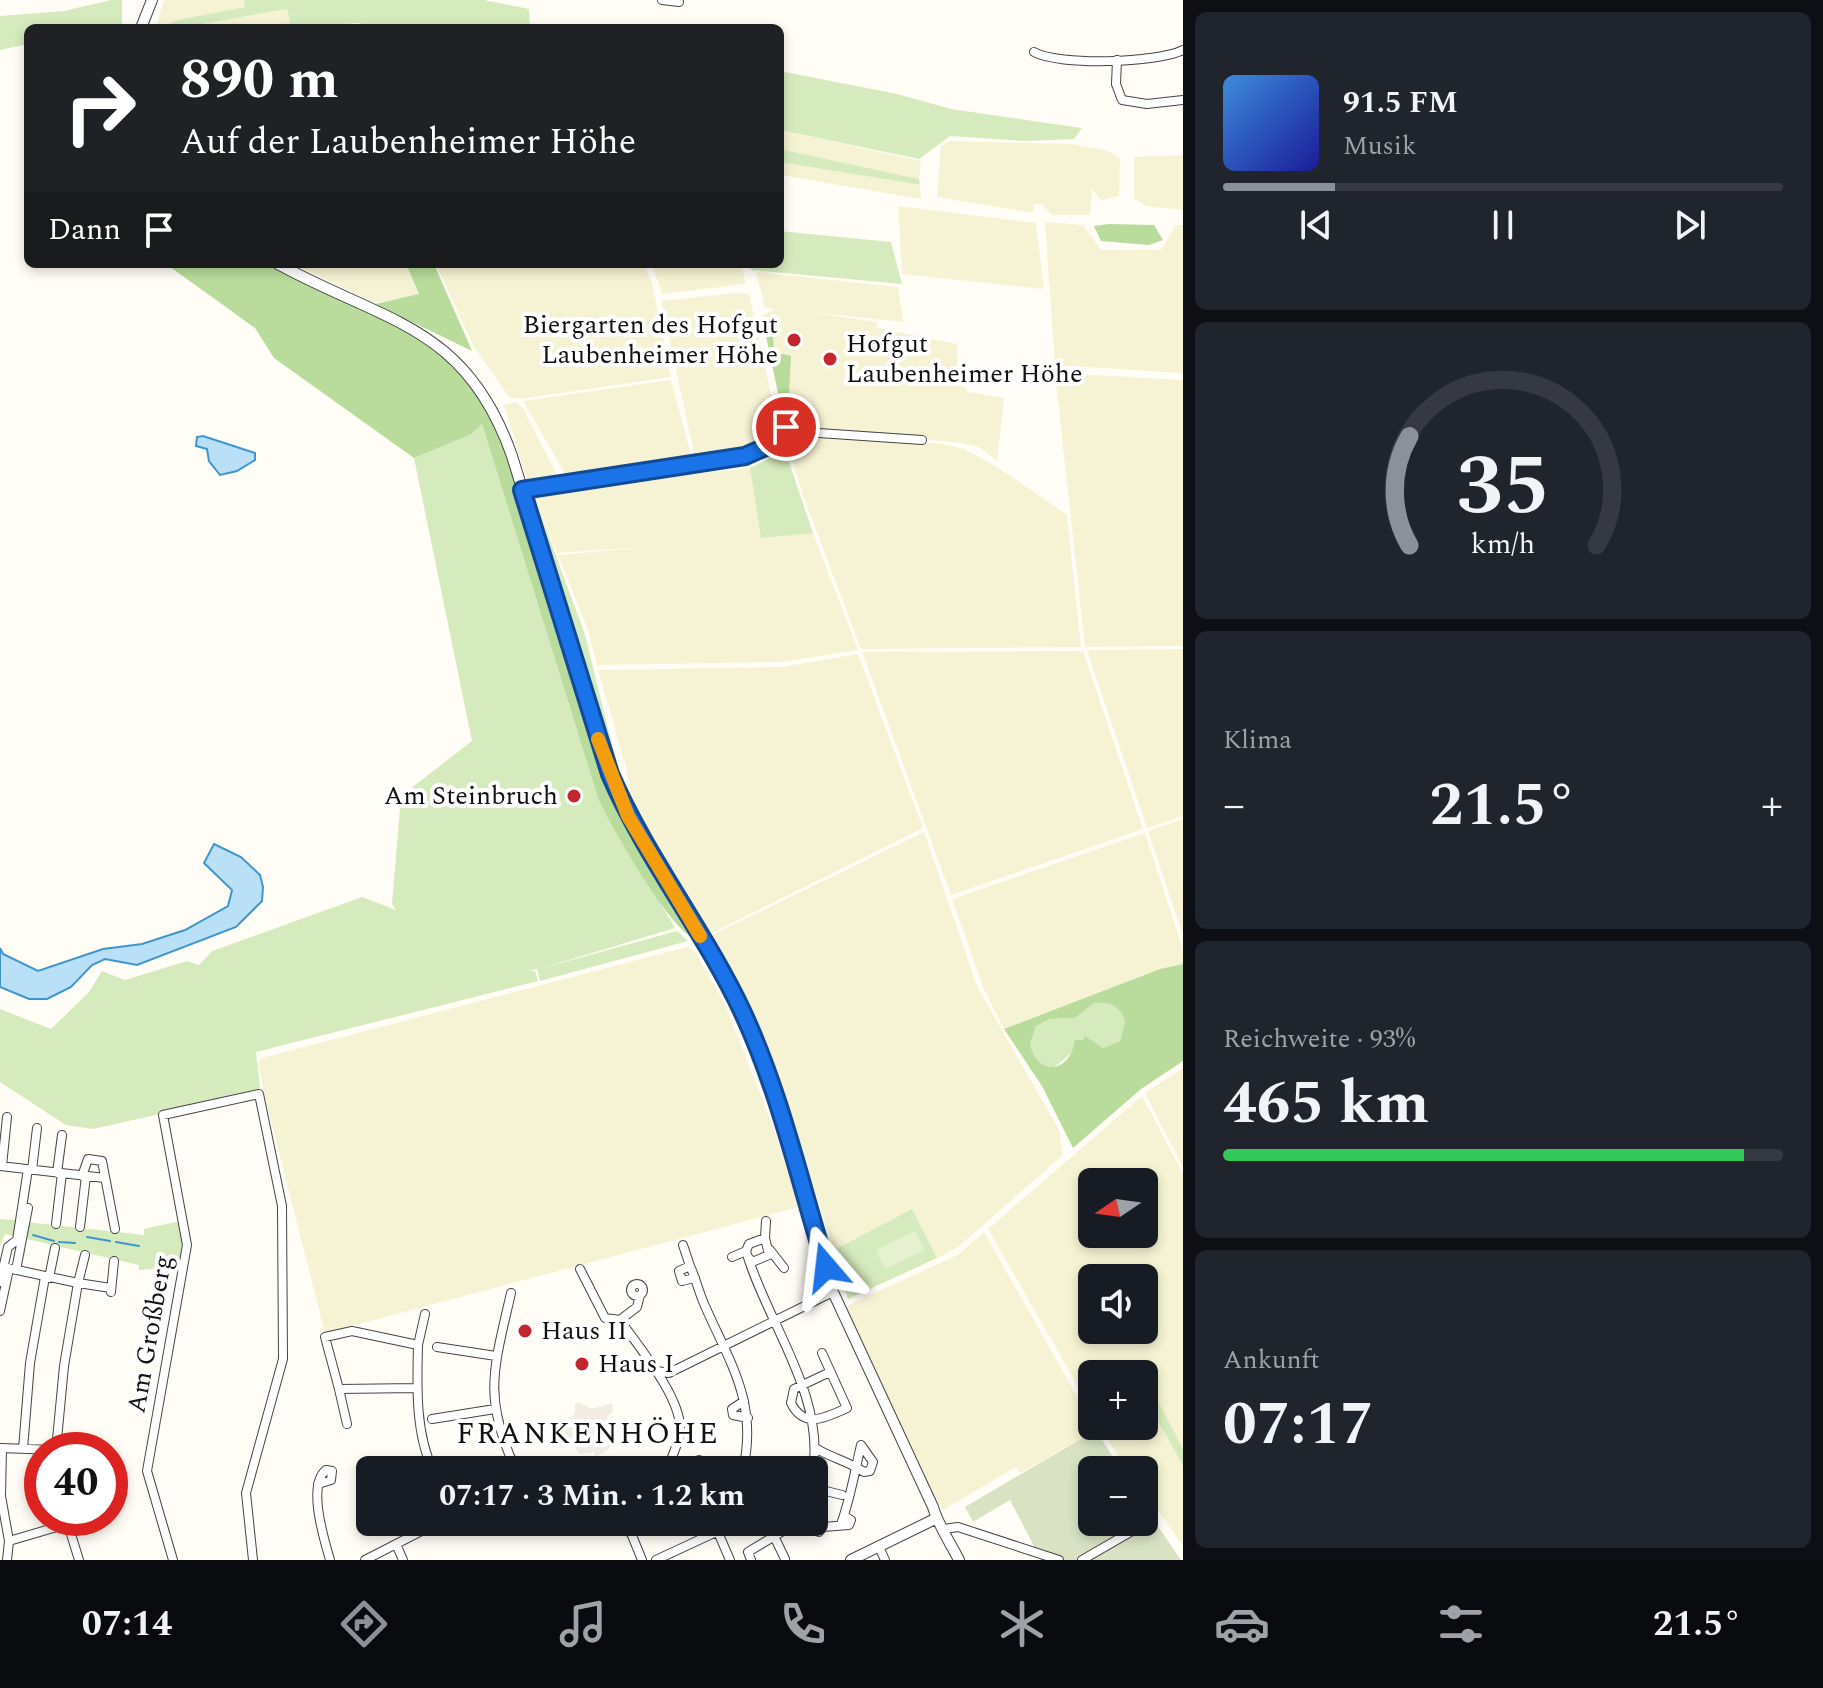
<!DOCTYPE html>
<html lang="de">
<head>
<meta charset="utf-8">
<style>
	:root { --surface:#171b24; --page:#20242c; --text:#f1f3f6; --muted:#9ea1a6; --line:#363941; --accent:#8c9099 }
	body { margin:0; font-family:Spectral,serif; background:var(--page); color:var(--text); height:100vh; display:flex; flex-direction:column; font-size:30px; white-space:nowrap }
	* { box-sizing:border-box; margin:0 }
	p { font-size:26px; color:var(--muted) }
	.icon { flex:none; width:44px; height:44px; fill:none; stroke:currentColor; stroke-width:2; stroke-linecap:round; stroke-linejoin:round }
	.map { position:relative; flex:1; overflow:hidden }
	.drawer { display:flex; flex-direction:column; gap:12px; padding:12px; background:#0d0f14; width:640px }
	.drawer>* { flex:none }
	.banner { position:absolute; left:24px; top:24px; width:760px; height:244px; border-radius:12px; box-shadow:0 4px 12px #0003; background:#202124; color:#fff; overflow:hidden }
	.needle { width:52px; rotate:257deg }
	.tools { position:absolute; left:1078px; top:1168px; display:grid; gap:16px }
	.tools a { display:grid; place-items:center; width:80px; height:80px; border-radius:12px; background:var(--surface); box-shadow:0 4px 12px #0003; font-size:40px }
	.speed { position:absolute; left:24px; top:1432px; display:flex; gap:16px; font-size:40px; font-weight:700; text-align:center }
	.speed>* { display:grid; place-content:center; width:104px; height:104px; border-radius:50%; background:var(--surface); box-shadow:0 4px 12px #0003; line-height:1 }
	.speed .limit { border:12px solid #d22; background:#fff; color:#111 }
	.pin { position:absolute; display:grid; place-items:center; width:68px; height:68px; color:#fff; margin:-34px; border:4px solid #fff; border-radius:50%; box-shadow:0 2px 8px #0007 }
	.me { position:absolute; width:88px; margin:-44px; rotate:343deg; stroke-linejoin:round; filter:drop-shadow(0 0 6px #0008) }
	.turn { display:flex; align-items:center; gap:28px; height:168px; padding:0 24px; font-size:36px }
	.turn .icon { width:104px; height:104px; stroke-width:2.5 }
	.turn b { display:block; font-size:56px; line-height:68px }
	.then { display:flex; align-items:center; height:76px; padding:0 24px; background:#0003; gap:16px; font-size:30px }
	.big { font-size:60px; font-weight:700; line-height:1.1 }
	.drawer .widget { flex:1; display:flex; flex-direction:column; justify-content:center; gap:12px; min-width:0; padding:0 28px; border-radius:12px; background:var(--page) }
	.drawer .dial { align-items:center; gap:0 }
	.dial svg { height:208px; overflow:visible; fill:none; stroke:var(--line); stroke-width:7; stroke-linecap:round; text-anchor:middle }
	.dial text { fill:var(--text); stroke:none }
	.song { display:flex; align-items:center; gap:24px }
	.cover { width:96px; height:96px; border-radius:12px; background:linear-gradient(135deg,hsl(210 70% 55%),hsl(240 70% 35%)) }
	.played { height:8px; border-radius:4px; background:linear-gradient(90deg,var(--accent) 20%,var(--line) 20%) }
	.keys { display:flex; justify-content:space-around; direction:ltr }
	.heat { display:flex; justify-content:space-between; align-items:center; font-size:44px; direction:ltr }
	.charge { height:12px; border-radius:6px; background:linear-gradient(90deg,#34c759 93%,var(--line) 0) }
	.trip { position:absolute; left:356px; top:1456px; width:472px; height:80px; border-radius:12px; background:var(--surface); box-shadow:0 4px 12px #0003; font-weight:700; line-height:80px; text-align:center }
	.tab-bar { display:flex; height:128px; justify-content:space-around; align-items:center; background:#090b0e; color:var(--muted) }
	.tab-bar .icon { width:56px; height:56px }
	.tab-bar .selected { color:var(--accent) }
	.tab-bar b { font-size:36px; color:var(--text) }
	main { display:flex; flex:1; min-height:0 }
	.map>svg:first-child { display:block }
	.farmland { fill:#f6f3d4; fill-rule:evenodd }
	.green { fill:#d5ebbd }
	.forest { fill:#b9dc9c; fill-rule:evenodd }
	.cemetery { fill:#d9e3c4 }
	.pitch { fill:#e6f2cf }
	.plaza { fill:#f1ede2 }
	.water { fill:#b9e0f7; stroke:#3f96cf; stroke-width:2 }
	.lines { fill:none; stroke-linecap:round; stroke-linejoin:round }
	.stream { stroke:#3f96cf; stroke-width:2 }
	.minor-casing { stroke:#444; stroke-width:10 }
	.tertiary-casing { stroke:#444; stroke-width:12 }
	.minor { stroke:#fff; stroke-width:8 }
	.tertiary { stroke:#fff; stroke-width:10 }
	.route-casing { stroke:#114b97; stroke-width:20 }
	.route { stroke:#1a73e8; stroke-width:14 }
	.slow { stroke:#f59e0b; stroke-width:14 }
	.poi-dot { fill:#c4262e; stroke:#fff; stroke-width:3 }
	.labels { text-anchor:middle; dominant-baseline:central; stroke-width:8; stroke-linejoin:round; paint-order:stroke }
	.poi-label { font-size:26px; fill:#111; stroke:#fff; text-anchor:start }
	.street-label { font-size:26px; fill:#111; stroke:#fff }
	.quarter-label { font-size:30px; letter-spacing:2px; fill:#111; stroke:#fff }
</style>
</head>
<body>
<main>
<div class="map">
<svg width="1183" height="1560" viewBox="0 0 1183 1560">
	<rect width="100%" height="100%" fill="#fffdf5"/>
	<path class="farmland" d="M 164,0 L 244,0 L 246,7 L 156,28 Z
		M 287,9 L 290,23 L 264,28 L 180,28 Z
		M 780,130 L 921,161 L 919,179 L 780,149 Z
		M 950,141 L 1072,144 L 1108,151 L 1120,159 L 1119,196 L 1101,200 L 1092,188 L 1090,215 L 1052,215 L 1042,204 L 1034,204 L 1033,213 L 937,197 L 941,146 Z
		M 1183,155 L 1183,210 L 1146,206 L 1134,198 L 1134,157 Z
		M 780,162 L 920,185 L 921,199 L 780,175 Z
		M 898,206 L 1036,223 L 1044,289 L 902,274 Z
		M 1045,222 L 1083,225 L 1101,250 L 1161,250 L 1176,225 L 1183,225 L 1183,373 L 1055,365 Z
		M 293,264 L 406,264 L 419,295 L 375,303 Z
		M 436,264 L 643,264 L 652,282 L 671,377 L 520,399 L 509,397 L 473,345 Z
		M 652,264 L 741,264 L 746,284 L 662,294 Z
		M 756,272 L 898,287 L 903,322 L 808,312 L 877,322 L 877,328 L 957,344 L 957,379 L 968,392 L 1004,398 L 997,461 L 979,447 L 962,443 L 788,426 L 762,316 L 774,309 L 765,307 Z
		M 736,293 L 749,294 L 778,426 L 767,440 L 756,446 L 695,457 L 661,301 Z
		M 1055,373 L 1183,380 L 1183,646 L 1085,647 Z
		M 671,380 L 690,452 L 688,460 L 567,477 L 523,401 Z
		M 516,402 L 523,408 L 558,477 L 527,480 L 504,405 Z
		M 793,434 L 943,444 L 964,449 L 999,468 L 1067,515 L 1081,647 L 861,649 L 802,493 L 789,448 Z
		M 750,468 L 761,537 L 813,533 L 858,650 L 781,662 L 597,665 L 588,630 L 558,555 L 656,546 L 557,553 L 535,498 L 652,478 Z
		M 1183,649 L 1183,816 L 1147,828 L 1087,650 Z
		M 1083,651 L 1143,829 L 951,895 L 862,652 Z
		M 858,654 L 923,828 L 704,937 L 636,817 L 626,767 L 598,670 L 782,667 Z
		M 1183,819 L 1183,936 L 1148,831 Z
		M 924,832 L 977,986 L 1059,1130 L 1063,1155 L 958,1247 L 937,1258 L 912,1209 L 834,1250 L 773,1059 L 754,1012 L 712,935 Z
		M 1145,833 L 1183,949 L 1183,964 L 1160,969 L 1004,1029 L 983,987 L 952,899 Z
		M 687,947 L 694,951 L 724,1002 L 774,1129 L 799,1207 L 325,1333 L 265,1097 L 258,1063 L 262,1058 Z
		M 1183,1068 L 1183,1168 L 1145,1093 Z
		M 1142,1096 L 1183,1174 L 1183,1449 L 1141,1368 L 1132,1374 L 1092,1374 L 1092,1411 L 988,1229 ZM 1092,1182 L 1144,1182 L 1144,1234 L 1092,1234 ZM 1092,1278 L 1144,1278 L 1144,1330 L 1092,1330 Z
		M 984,1232 L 1096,1430 L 1020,1473 L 1016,1467 L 943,1510 L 924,1480 L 844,1310 L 848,1305 L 958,1255 Z
		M 1144,1396 L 1183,1466 L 1183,1546 L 1150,1499 L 1144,1501 L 1144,1470 L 1126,1470 L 1100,1426 L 1144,1426 Z"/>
	<path class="green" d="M 111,0 L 122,0 L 122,28 L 28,28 L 28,44 L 0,50 L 0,16 L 64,11 Z
		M 244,0 L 484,0 L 529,9 L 530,26 L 542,28 L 362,28 L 360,23 L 264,28 L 290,23 L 287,9 L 180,28 L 159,28 L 178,20 L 245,7 Z
		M 780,71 L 897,94 L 951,109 L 1082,128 L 1074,139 L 1025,141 L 950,136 L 919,159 L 780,130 Z
		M 780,149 L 919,179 L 920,185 L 780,162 Z
		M 780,231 L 891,242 L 902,284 L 751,270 L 749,264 L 780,264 Z
		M 482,424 L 598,798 L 675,928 L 539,969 L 677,931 L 688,941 L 540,981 L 537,969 L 529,971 L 535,971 L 538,981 L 256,1052 L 260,1088 L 257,1092 L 93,1129 L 66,1125 L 0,1082 L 0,1009 L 51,1029 L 89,992 L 102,971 L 125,980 L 187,961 L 199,965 L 212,951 L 362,897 L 396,910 L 392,904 L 401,796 L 472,741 L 414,458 L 472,434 Z
		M 785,450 L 813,533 L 761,538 L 750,468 Z
		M 535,498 L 585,635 L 627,805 C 602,737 581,669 560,600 C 550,568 534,531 535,498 Z
		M 1094,1003 C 1110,1002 1120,1006 1125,1021 L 1120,1041 L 1103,1048 L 1084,1040 C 1070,1050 1043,1096 1030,1045 L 1036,1026 L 1050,1019 L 1075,1018 Z
		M 29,1185 L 26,1222 L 144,1235 L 144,1229 L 180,1221 L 183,1239 L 179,1267 L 139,1270 L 139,1265 L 5,1234 L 0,1246 L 0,1219 L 23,1221 Z
		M 912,1209 L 937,1258 L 848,1299 L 834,1250 Z
		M 1144,1374 L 1183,1449 L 1183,1466 L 1144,1396 Z"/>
	<path class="forest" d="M 1109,224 L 1154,225 L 1163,240 L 1149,245 L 1101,241 L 1094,226 Z
		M 166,264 L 272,264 L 433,344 L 462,373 L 499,429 L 602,768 L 634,838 L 695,939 C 669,929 611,826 598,798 L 482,424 L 472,434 L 414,458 L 274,358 L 255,328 Z
		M 406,264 L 434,264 L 472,351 L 375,304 L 419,294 Z
		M 762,317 L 772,320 L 774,352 L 791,356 L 788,412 L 783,417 Z
		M 1183,964 L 1183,1061 L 1141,1089 L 1073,1148 L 1042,1086 L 1004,1029 L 1160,969 ZM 1094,1003 C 1110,1002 1120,1006 1125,1021 L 1120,1041 L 1103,1048 L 1085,1036 L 1083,1040 L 1075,1040 C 1071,1071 1039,1079 1030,1045 L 1036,1026 L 1050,1019 L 1075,1018 Z"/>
	<path class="cemetery" d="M 1096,1430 L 1121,1470 L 1092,1470 L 1092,1522 L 1144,1522 L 1144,1506 L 1181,1560 L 1041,1560 L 1010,1500 L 973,1522 L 965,1507 Z"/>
	<path class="pitch" d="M 915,1231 L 924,1250 L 885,1269 L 876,1250 Z"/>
	<path class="plaza" d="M 579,1402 L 591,1409 L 612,1403 L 613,1411 L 607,1417 L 614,1440 L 610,1448 L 596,1457 L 594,1452 L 579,1454 L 572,1443 L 560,1449 L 556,1438 L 557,1429 L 575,1413 L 575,1404 Z"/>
	<path class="water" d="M 203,436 L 255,453 L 255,460 L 237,471 L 220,475 L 209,461 L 207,449 L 196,446 L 197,437 Z
		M 214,844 L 241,857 L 260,875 L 263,887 L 262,901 L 236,927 L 137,965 L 105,959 L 92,965 L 71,987 L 47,999 L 29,999 L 0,987 L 0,948 L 3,954 L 38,971 L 103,949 L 142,944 L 185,930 L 228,906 L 232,890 L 204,863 Z"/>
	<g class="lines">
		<path class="stream" d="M 33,1235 L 54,1241
			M 87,1237 L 110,1241
			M 59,1242 L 75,1243
			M 116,1242 L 139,1246"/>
		<g class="minor-casing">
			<path id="minor" d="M 662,0 L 679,2
				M 1034,52 C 1059,66 1157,63 1183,50
				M 1117,60 L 1116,84 L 1122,100 L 1147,104 L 1183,100
				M 522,490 L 745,456 L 770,445 L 786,427 L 789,431 L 922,440
				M 0,1166 L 105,1178
				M 2,1166 L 7,1117
				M 32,1170 L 37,1128
				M 57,1173 L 62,1135
				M 82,1176 L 88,1159 L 102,1161 L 115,1229
				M 56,1224 L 62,1173
				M 80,1227 L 86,1176
				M 765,1238 L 766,1221
				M 683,1245 L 690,1266
				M 770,1250 L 784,1268
				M 746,1251 L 749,1244 L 765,1238 L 769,1255 L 752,1262 L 749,1258
				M 85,1255 L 78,1283 L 111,1288
				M 732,1257 L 746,1251 C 766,1321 825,1394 813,1470
				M 3,1267 L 78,1283 L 64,1366 L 56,1450
				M 580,1269 L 605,1318 L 620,1320
				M 16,1270 L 28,1208
				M 49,1278 L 55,1248
				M 695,1278 L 682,1281 L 679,1271 L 690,1266 C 696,1279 699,1293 705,1306 C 731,1365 758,1403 743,1470
				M 0,1282 L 8,1247 L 17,1240 L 28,1169
				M631 1290a6 6 0 1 1 12 0a6 6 0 1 1-12 0Z
				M 111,1292 L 114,1261
				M 511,1293 C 494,1368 482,1397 516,1470
				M 640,1295 L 637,1307 L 620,1320 C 638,1346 681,1397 680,1429 C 679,1442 672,1458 666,1470
				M 0,1311 L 9,1269
				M 418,1345 L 425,1314
				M 437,1347 L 496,1356
				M 822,1353 L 847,1408 C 825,1418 804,1429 791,1403 L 794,1389 L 830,1372
				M 657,1371 L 669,1373 L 833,1292
				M 417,1388 L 339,1389 L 325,1337 L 352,1331 L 418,1345 C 417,1385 415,1433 433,1470
				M 339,1389 L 347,1424
				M 744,1401 L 732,1409 L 733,1415 L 748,1418
				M 432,1419 L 495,1409
				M 0,1448 L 56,1450
				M 2,1448 L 1,1496 L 9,1541 L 7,1560
				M 23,1449 L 30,1363 L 45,1277
				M 817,1449 C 832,1458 850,1462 864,1472 L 870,1471 L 873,1462 L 861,1445 C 855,1471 850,1500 841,1524
				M 699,1460 L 720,1470
				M 716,1465 L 721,1462 L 740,1465 L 743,1470
				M 318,1484 L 331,1480 L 332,1471 L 326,1470 C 307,1485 324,1539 330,1560
				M 814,1488 L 842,1495
				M 66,1518 L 79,1560
				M 606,1522 L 631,1533 L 642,1560
				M 708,1522 L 714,1533
				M 823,1527 L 820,1522 L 813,1525 L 819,1532 L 823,1527 L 849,1525 L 851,1520 L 844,1516
				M 944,1529 L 958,1527 L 1059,1560
				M 717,1530 L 730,1560
				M 631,1533 L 636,1522
				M 774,1536 L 785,1559
				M 9,1541 L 67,1524
				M 396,1544 L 403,1560
				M 879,1547 L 885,1560
				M 173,1560 L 147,1471 L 187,1245 L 163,1115 L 259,1094 L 282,1206 L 283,1359 L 246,1493 L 253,1560
				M 365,1560 L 439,1522
				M 656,1560 L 714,1533 L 723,1522
				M 751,1560 L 748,1552 L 798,1522
				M 1082,1560 L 1153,1519"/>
		</g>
		<g class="tertiary-casing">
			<path id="tertiary" d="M 141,28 L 152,0
				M 278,264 C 386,323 466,325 512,456 L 610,774 L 628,816 L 743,1015 L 767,1073 L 833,1292 L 933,1507 C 938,1525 950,1542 959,1560
				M 851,1560 L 935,1519"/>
		</g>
		<use href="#minor" class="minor"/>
		<use href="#tertiary" class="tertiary"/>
	</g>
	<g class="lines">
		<g class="route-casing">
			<path id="route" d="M 786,427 L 770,445 L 745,456 L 522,490 L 610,774 C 646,858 704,930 743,1013 C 780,1093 800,1182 826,1267"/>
		</g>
		<use href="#route" class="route"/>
		<path class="slow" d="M 598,739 L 628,816 L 700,936"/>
	</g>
	<g class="poi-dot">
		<circle cx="794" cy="340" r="8"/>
		<circle cx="830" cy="359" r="8"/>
		<circle cx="574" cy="796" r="8"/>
		<circle cx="525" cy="1331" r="8"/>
		<circle cx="582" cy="1364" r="8"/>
	</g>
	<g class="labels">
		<g class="poi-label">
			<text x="778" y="325" text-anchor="end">Biergarten des Hofgut<tspan x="778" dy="30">Laubenheimer Höhe</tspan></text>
			<text x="846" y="344">Hofgut<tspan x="846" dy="30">Laubenheimer Höhe</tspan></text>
			<text x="558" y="796" text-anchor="end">Am Steinbruch</text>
			<text x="541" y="1331">Haus II</text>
			<text x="598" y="1364">Haus I</text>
		</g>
		<g class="street-label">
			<text transform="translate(150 1334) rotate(-80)">Am Großberg</text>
		</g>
		<g class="quarter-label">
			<text x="588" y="1434">FRANKENHÖHE</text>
		</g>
	</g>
</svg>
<div class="tools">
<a><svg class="needle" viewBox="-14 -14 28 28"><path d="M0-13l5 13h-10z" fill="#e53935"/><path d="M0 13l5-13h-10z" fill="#9ea1a6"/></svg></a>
<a><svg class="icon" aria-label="sound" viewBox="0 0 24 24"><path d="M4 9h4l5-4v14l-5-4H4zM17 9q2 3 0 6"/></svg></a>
<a>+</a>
<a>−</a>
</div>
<div class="speed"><div class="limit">40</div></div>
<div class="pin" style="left:786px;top:427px;background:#d93025"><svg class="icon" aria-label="arrive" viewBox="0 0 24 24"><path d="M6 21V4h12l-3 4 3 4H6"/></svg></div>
<svg class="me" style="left:826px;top:1267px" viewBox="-20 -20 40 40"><path d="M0-17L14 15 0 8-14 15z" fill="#1a73e8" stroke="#fff" stroke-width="4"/></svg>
<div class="trip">07:17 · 3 Min. · 1.2 km</div>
<div class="banner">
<div class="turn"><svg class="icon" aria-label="right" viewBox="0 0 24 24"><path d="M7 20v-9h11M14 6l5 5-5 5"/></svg><div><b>890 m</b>Auf der Laubenheimer Höhe</div></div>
<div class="then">Dann<svg class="icon" aria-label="arrive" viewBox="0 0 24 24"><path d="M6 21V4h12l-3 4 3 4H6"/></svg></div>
</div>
</div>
<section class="drawer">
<div class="widget">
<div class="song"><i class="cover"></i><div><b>91.5 FM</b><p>Musik</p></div></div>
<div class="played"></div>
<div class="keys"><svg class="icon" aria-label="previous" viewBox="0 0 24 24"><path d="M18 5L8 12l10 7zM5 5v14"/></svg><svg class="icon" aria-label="pause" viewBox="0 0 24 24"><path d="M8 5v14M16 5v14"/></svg><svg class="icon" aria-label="next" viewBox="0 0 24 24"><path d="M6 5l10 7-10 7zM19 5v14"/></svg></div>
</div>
<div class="widget dial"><svg viewBox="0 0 100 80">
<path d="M14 69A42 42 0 1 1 86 69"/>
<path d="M14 69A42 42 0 0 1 14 27" stroke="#8c9099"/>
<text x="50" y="56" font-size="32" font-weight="700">35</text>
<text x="50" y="72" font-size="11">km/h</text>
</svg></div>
<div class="widget"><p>Klima</p>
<div class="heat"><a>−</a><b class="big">21.5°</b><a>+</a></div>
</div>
<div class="widget"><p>Reichweite · 93%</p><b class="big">465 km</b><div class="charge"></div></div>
<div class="widget"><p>Ankunft</p><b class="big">07:17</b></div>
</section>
</main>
<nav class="tab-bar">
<b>07:14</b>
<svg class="icon selected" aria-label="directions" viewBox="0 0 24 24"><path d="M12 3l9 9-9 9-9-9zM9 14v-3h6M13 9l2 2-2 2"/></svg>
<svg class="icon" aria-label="music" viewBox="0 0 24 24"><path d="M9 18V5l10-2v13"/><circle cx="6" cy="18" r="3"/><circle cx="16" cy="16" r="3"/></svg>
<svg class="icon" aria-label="phone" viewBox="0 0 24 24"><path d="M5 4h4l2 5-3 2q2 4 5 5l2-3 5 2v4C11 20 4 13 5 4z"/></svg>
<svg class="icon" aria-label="climate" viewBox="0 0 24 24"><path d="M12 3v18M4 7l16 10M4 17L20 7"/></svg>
<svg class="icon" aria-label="car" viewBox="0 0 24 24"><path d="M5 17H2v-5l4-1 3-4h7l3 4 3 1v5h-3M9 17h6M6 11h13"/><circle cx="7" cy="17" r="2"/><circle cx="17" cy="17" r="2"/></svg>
<svg class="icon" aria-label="filters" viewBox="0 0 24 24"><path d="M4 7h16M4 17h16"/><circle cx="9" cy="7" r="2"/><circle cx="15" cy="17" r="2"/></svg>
<b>21.5°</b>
</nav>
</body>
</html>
